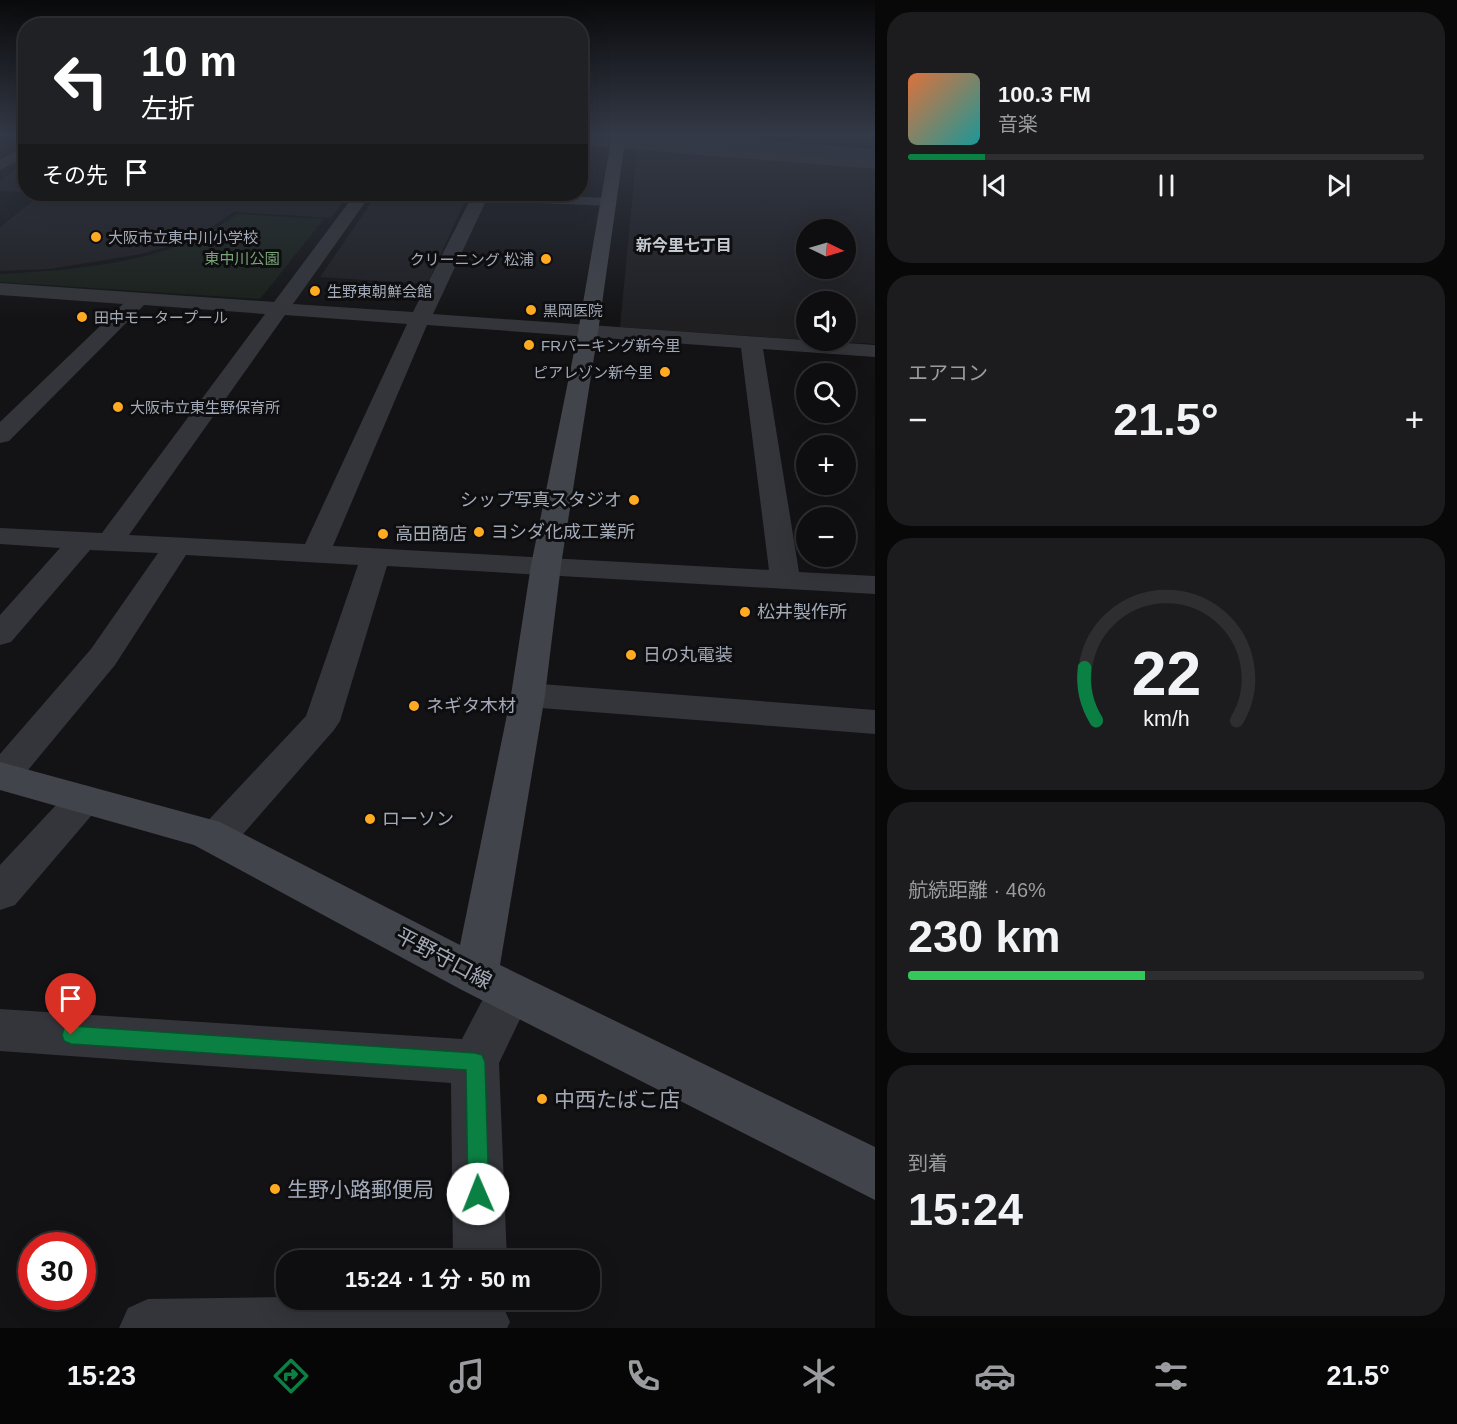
<!DOCTYPE html>
<html lang="ja">
<head>
<meta charset="utf-8">
<style>
	:root { --surface:#0e0e10; --page:#1c1c1e; --text:#f1f3f6; --muted:#9b9c9f; --line:#2e2e30; --accent:#0b8043 }
	body { margin:0; font-family:Arial,"Noto Sans JP",sans-serif; background:var(--page); color:var(--text); height:100vh; display:flex; flex-direction:column; font-size:22px; white-space:nowrap }
	* { box-sizing:border-box; margin:0 }
	p { font-size:20px; color:var(--muted) }
	.icon { flex:none; width:33px; height:33px; fill:none; stroke:currentColor; stroke-width:2; stroke-linecap:round; stroke-linejoin:round }
	.map { position:relative; flex:1; overflow:hidden }
	.sheet { display:flex; flex-direction:column; gap:12px; padding:12px; background:#080809; width:582px }
	.sheet>* { flex:none }
	.guide { position:absolute; left:18px; top:18px; width:570px; height:183px; border-radius:24px; box-shadow:0 6px 24px #0002,0 0 0 2px var(--line); background:#202124; color:#fff; overflow:hidden }
	.needle { width:39px; rotate:95deg }
	.buttons { position:absolute; left:796px; top:219px; display:grid; gap:12px }
	.buttons a { display:grid; place-items:center; width:60px; height:60px; border-radius:50%; background:var(--surface); box-shadow:0 6px 24px #0002,0 0 0 2px var(--line); font-size:30px }
	.speed { position:absolute; left:18px; top:1232px; display:flex; gap:12px; font-size:30px; font-weight:700; text-align:center }
	.speed>* { display:grid; place-content:center; width:78px; height:78px; border-radius:50%; background:var(--surface); box-shadow:0 6px 24px #0002,0 0 0 2px var(--line); line-height:1 }
	.speed .limit { border:9px solid #d22; background:#fff; color:#111 }
	.pin { position:absolute; display:grid; place-items:center; width:51px; height:51px; color:#fff; margin:-62px -26px; border-radius:50% 50% 50% 0; rotate:-45deg; box-shadow:0 0 6px #0007 }
	.pin .icon { rotate:45deg }
	.me { position:absolute; width:66px; margin:-33px; rotate:359deg; stroke-linejoin:round; filter:drop-shadow(0 0 4px #0008) }
	.turn { display:flex; align-items:center; gap:21px; height:126px; padding:0 24px; font-size:27px }
	.turn .icon { width:78px; height:78px; stroke-width:2.5 }
	.turn b { display:block; font-size:42px; line-height:51px }
	.then { display:flex; align-items:center; height:57px; padding:0 24px; background:#0003; gap:12px; font-size:22px }
	.big { font-size:45px; font-weight:600; line-height:1.1 }
	.sheet .tile { flex:1; display:flex; flex-direction:column; justify-content:center; gap:9px; min-width:0; padding:0 21px; border-radius:24px; background:var(--page) }
	.sheet .dial { align-items:center; gap:0 }
	.dial svg { height:156px; overflow:visible; fill:none; stroke:var(--line); stroke-width:7; stroke-linecap:round; text-anchor:middle }
	.dial text { fill:var(--text); stroke:none }
	.song { display:flex; align-items:center; gap:18px }
	.cover { width:72px; height:72px; border-radius:9px; background:linear-gradient(135deg,hsl(20 70% 55%),hsl(180 70% 35%)) }
	.played { height:6px; border-radius:3px; background:linear-gradient(90deg,var(--accent) 15%,var(--line) 15%) }
	.keys { display:flex; justify-content:space-around; direction:ltr }
	.heat { display:flex; justify-content:space-between; align-items:center; font-size:33px; direction:ltr }
	.charge { height:9px; border-radius:4px; background:linear-gradient(90deg,#34c759 46%,var(--line) 0) }
	.trip { position:absolute; left:276px; top:1250px; width:324px; height:60px; border-radius:24px; background:var(--surface); box-shadow:0 6px 24px #0002,0 0 0 2px var(--line); font-weight:600; line-height:60px; text-align:center }
	.tab-bar { display:flex; height:96px; justify-content:space-around; align-items:center; background:#060606; color:var(--muted) }
	.tab-bar .icon { width:42px; height:42px }
	.tab-bar .current { color:var(--accent) }
	.tab-bar b { font-size:27px; color:var(--text) }
	main { display:flex; flex:1; min-height:0 }
	.map>svg:first-child { display:block }
	.built { fill:#1f1f22; fill-rule:evenodd }
	.green { fill:#192019 }
	.water { fill:#28333a }
	.lines { fill:none; stroke-linecap:round; stroke-linejoin:round }
	.street { fill:#33353a; fill-rule:evenodd }
	.secondary { fill:#41444a; fill-rule:evenodd }
	.route { fill:#0b8043; stroke:#07532c; stroke-width:1.5 }
	.poi-dot { fill:#ffaa21; stroke:#0e0e10; stroke-width:2 }
	.labels { text-anchor:middle; dominant-baseline:central; stroke-width:6; stroke-linejoin:round; paint-order:stroke }
	.far-poi-label { font-size:15px; fill:#a3aab7; stroke:#0e0e10; text-anchor:start }
	.far-park-label { font-size:15px; fill:#78a478; stroke:#0e0e10 }
	.far-neighbourhood-label { font-size:16px; font-weight:bold; fill:#c4c9d2; stroke:#0e0e10 }
	.poi-label { font-size:18px; fill:#a3aab7; stroke:#0e0e10; text-anchor:start }
	.near-street-label { font-size:21px; fill:#a3aab7; stroke:#0e0e10 }
	.near-poi-label { font-size:21px; fill:#a3aab7; stroke:#0e0e10; text-anchor:start }
</style>
</head>
<body>
<main>
<div class="map">
<svg width="875" height="1328" viewBox="0 0 875 1328">
	<rect width="100%" height="100%" fill="#131315"/>
	<path class="built" d="M 637,149 L 875,168 L 875,344 L 819,341 L 846,340 L 846,302 L 807,302 L 807,340 L 620,327 ZM 807,230 L 846,230 L 846,268 L 807,268 Z
		M 25,163 L 25,192 L 0,191 L 0,181 Z
		M 42,194 L 349,194 L 331,218 L 234,212 L 207,230 L 177,244 L 141,254 L 50,269 L 0,271 L 0,227 Z
		M 377,194 L 466,199 L 427,284 L 320,277 Z"/>
	<path class="green" d="M 237,214 L 324,219 L 260,299 L 0,282 L 0,274 C 81,269 170,264 237,214 Z"/>
	<path class="water" d="M 580,134 L 686,134 L 875,149 L 875,162 L 581,139 Z"/>
	<g class="lines">
		<path class="street" d="M 580,137 L 875,161 L 875,169 L 580,145 Z
			M 26,145 L 26,156 L 0,170 L 0,160 Z
			M 355,194 L 371,194 L 293,304 L 413,312 L 470,200 L 441,199 L 433,194 L 520,194 L 606,198 L 612,200 L 614,203 L 612,206 L 486,201 L 433,314 L 875,345 L 875,357 L 763,349 L 799,572 L 875,576 L 875,594 L 387,566 L 340,721 L 334,730 L 230,849 L 216,853 L 202,849 L 196,838 L 202,827 L 306,716 L 358,565 L 186,555 L 115,665 L 14,787 L 0,790 L 0,754 L 91,649 L 158,553 L 90,550 L 11,642 L 0,645 L 0,615 L 60,548 L 0,544 L 0,528 L 102,533 L 265,314 L 144,305 L 9,441 L 0,443 L 0,422 L 123,304 L 0,295 L 0,283 L 274,302 ZM 285,315 L 407,324 L 305,544 L 129,535 ZM 427,325 L 741,348 L 769,570 L 333,546 Z
			M 528,683 L 875,710 L 875,734 L 528,707 L 516,703 L 511,695 L 516,687 Z
			M 84,785 L 97,789 L 103,799 L 97,809 L 15,905 L 0,910 L 0,865 L 71,789 Z
			M 510,972 L 526,978 L 533,992 L 499,1063 L 507,1260 L 453,1260 L 451,1083 L 0,1051 L 0,1009 L 462,1039 L 494,978 Z
			M 286,1297 L 494,1299 L 501,1302 L 510,1322 L 507,1328 L 119,1328 L 128,1308 L 148,1299 Z"/>
		<path class="secondary" d="M 612,134 L 626,134 L 598,332 L 561,565 L 545,695 L 500,965 L 875,1147 L 875,1200 L 460,989 L 194,845 L 0,790 L 0,762 L 220,822 L 460,945 L 511,695 L 531,565 L 578,332 Z"/>
	</g>
	<linearGradient id="sky" x2="0" y2="1"><stop stop-color="#0a0a0c"/><stop offset="0.42" stop-color="#333946"/><stop offset="1" stop-color="#333946" stop-opacity="0"/></linearGradient>
	<rect width="875" height="320" fill="url(#sky)"/>
	<path class="route" d="M 71,1026 L 475,1053 L 482,1055 L 485,1062 L 489,1194 L 486,1202 L 478,1205 L 471,1202 L 468,1194 L 466,1070 L 71,1044 L 64,1041 L 62,1035 L 64,1028 Z"/>
	<g class="poi-dot">
		<circle cx="96" cy="237" r="6"/>
		<circle cx="546" cy="259" r="6"/>
		<circle cx="315" cy="291" r="6"/>
		<circle cx="531" cy="310" r="6"/>
		<circle cx="82" cy="317" r="6"/>
		<circle cx="529" cy="345" r="6"/>
		<circle cx="665" cy="372" r="6"/>
		<circle cx="118" cy="407" r="6"/>
		<circle cx="634" cy="500" r="6"/>
		<circle cx="479" cy="532" r="6"/>
		<circle cx="383" cy="534" r="6"/>
		<circle cx="745" cy="612" r="6"/>
		<circle cx="631" cy="655" r="6"/>
		<circle cx="414" cy="706" r="6"/>
		<circle cx="370" cy="819" r="6"/>
		<circle cx="542" cy="1099" r="6"/>
		<circle cx="275" cy="1189" r="6"/>
	</g>
	<g class="labels">
		<g class="far-poi-label">
			<text x="108" y="237">大阪市立東中川小学校</text>
			<text x="534" y="259" text-anchor="end">クリーニング 松浦</text>
			<text x="327" y="291">生野東朝鮮会館</text>
			<text x="543" y="310">黒岡医院</text>
			<text x="94" y="317">田中モータープール</text>
			<text x="541" y="345">FRパーキング新今里</text>
			<text x="653" y="372" text-anchor="end">ピアレゾン新今里</text>
			<text x="130" y="407">大阪市立東生野保育所</text>
		</g>
		<g class="far-park-label">
			<text x="242" y="258">東中川公園</text>
		</g>
		<g class="far-neighbourhood-label">
			<text x="684" y="245">新今里七丁目</text>
		</g>
		<g class="poi-label">
			<text x="622" y="500" text-anchor="end">シップ写真スタジオ</text>
			<text x="491" y="532">ヨシダ化成工業所</text>
			<text x="395" y="534">高田商店</text>
			<text x="757" y="612">松井製作所</text>
			<text x="643" y="655">日の丸電装</text>
			<text x="426" y="706">ネギタ木材</text>
			<text x="382" y="819">ローソン</text>
		</g>
		<g class="near-street-label">
			<text transform="translate(444 958) rotate(28)">平野守口線</text>
		</g>
		<g class="near-poi-label">
			<text x="554" y="1099">中西たばこ店</text>
			<text x="287" y="1189">生野小路郵便局</text>
		</g>
	</g>
</svg>
<div class="buttons">
<a><svg class="needle" viewBox="-14 -14 28 28"><path d="M0-13l5 13h-10z" fill="#e53935"/><path d="M0 13l5-13h-10z" fill="#9b9c9f"/></svg></a>
<a><svg class="icon" aria-label="sound" viewBox="0 0 24 24"><path d="M4 9h4l5-4v14l-5-4H4zM17 9q2 3 0 6"/></svg></a>
<a><svg class="icon" aria-label="search" viewBox="0 0 24 24"><circle cx="10" cy="10" r="6"/><path d="M15 15l6 6"/></svg></a>
<a>+</a>
<a>−</a>
</div>
<div class="speed"><div class="limit">30</div></div>
<div class="pin" style="left:71px;top:1035px;background:#d93025"><svg class="icon" aria-label="arrive" viewBox="0 0 24 24"><path d="M6 21V4h12l-3 4 3 4H6"/></svg></div>
<svg class="me" style="left:478px;top:1194px" viewBox="-20 -20 40 40"><circle r="19" fill="#fff"/><path d="M0-13L10 11 0 6-10 11z" fill="#0b8043"/></svg>
<div class="trip">15:24 · 1 分 · 50 m</div>
<div class="guide">
<div class="turn"><svg class="icon" aria-label="left" viewBox="0 0 24 24"><path d="M17 20v-9H6M10 6l-5 5 5 5"/></svg><div><b>10 m</b>左折</div></div>
<div class="then">その先<svg class="icon" aria-label="arrive" viewBox="0 0 24 24"><path d="M6 21V4h12l-3 4 3 4H6"/></svg></div>
</div>
</div>
<section class="sheet">
<div class="tile">
<div class="song"><i class="cover"></i><div><b>100.3 FM</b><p>音楽</p></div></div>
<div class="played"></div>
<div class="keys"><svg class="icon" aria-label="previous" viewBox="0 0 24 24"><path d="M18 5L8 12l10 7zM5 5v14"/></svg><svg class="icon" aria-label="pause" viewBox="0 0 24 24"><path d="M8 5v14M16 5v14"/></svg><svg class="icon" aria-label="next" viewBox="0 0 24 24"><path d="M6 5l10 7-10 7zM19 5v14"/></svg></div>
</div>
<div class="tile"><p>エアコン</p>
<div class="heat"><a>−</a><b class="big">21.5°</b><a>+</a></div>
</div>
<div class="tile dial"><svg viewBox="0 0 100 80">
<path d="M14 69A42 42 0 1 1 86 69"/>
<path d="M14 69A42 42 0 0 1 8 42" stroke="#0b8043"/>
<text x="50" y="56" font-size="32" font-weight="700">22</text>
<text x="50" y="72" font-size="11">km/h</text>
</svg></div>
<div class="tile"><p>航続距離 · 46%</p><b class="big">230 km</b><div class="charge"></div></div>
<div class="tile"><p>到着</p><b class="big">15:24</b></div>
</section>
</main>
<nav class="tab-bar">
<b>15:23</b>
<svg class="icon current" aria-label="directions" viewBox="0 0 24 24"><path d="M12 3l9 9-9 9-9-9zM9 14v-3h6M13 9l2 2-2 2"/></svg>
<svg class="icon" aria-label="music" viewBox="0 0 24 24"><path d="M9 18V5l10-2v13"/><circle cx="6" cy="18" r="3"/><circle cx="16" cy="16" r="3"/></svg>
<svg class="icon" aria-label="phone" viewBox="0 0 24 24"><path d="M5 4h4l2 5-3 2q2 4 5 5l2-3 5 2v4C11 20 4 13 5 4z"/></svg>
<svg class="icon" aria-label="climate" viewBox="0 0 24 24"><path d="M12 3v18M4 7l16 10M4 17L20 7"/></svg>
<svg class="icon" aria-label="car" viewBox="0 0 24 24"><path d="M5 17H2v-5l4-1 3-4h7l3 4 3 1v5h-3M9 17h6M6 11h13"/><circle cx="7" cy="17" r="2"/><circle cx="17" cy="17" r="2"/></svg>
<svg class="icon" aria-label="filters" viewBox="0 0 24 24"><path d="M4 7h16M4 17h16"/><circle cx="9" cy="7" r="2"/><circle cx="15" cy="17" r="2"/></svg>
<b>21.5°</b>
</nav>
</body>
</html>
